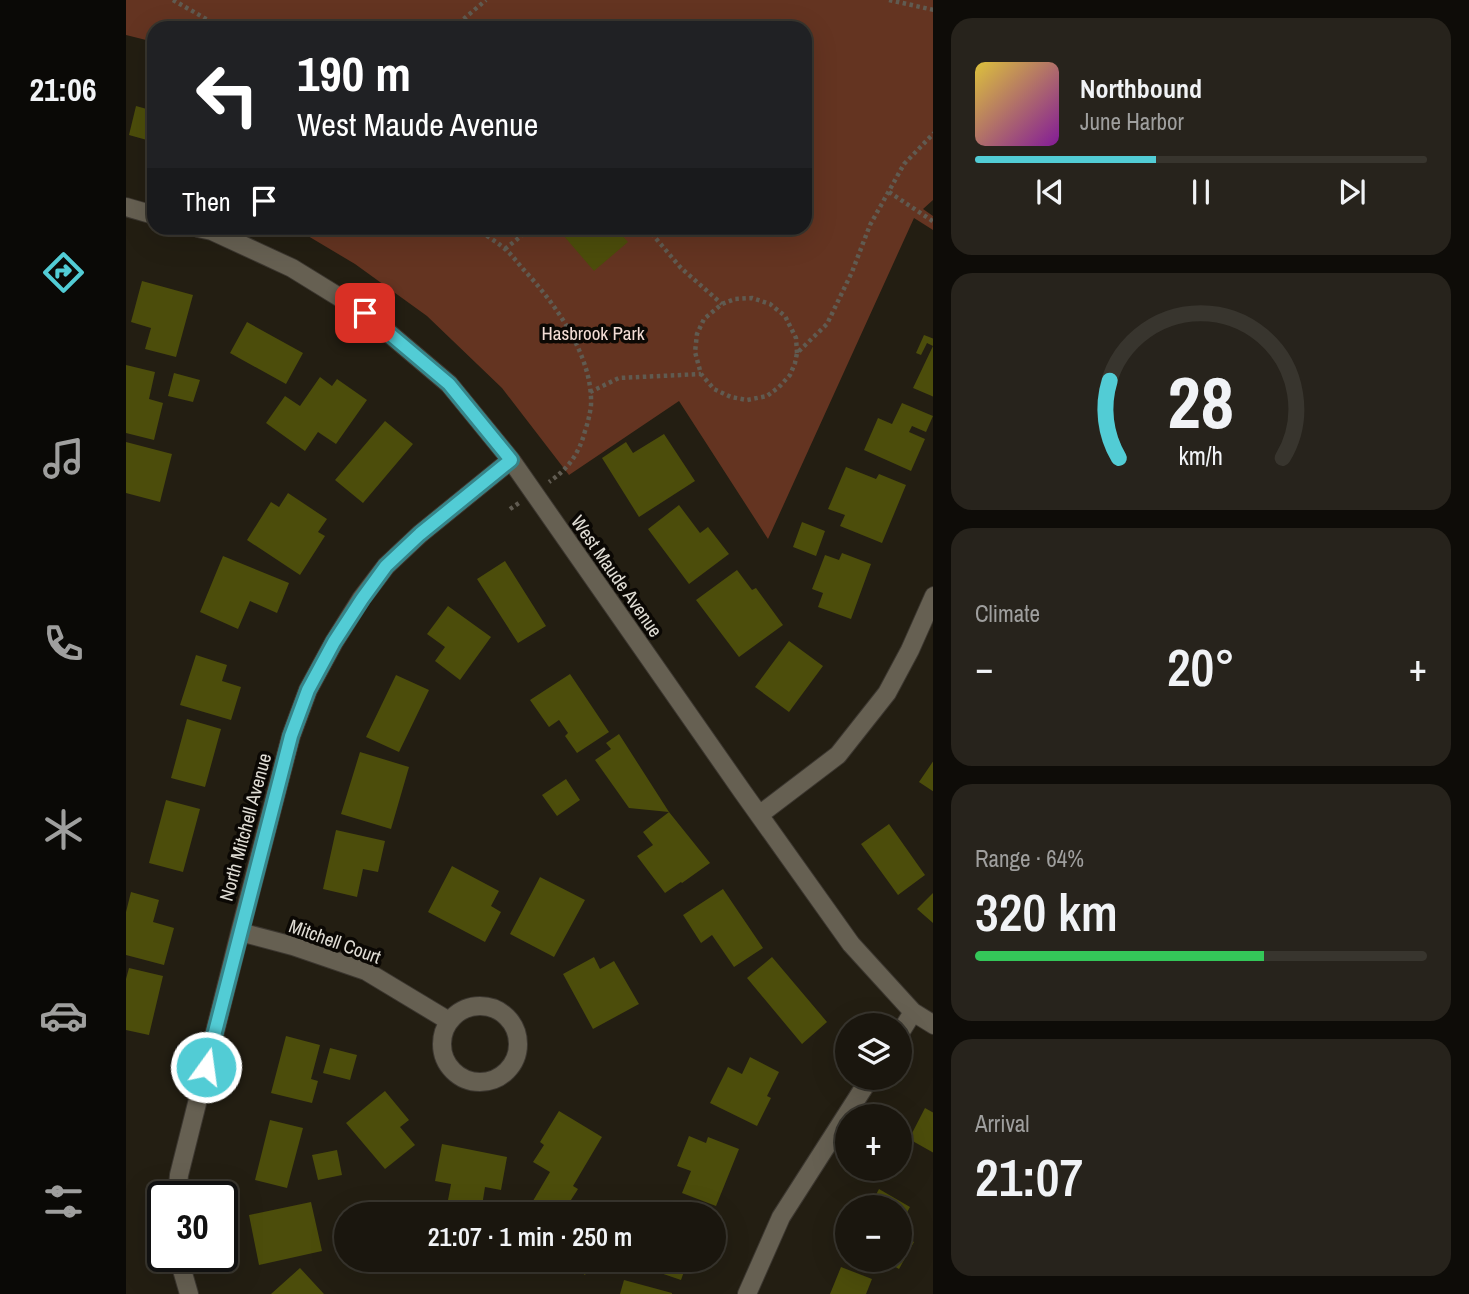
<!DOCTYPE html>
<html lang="en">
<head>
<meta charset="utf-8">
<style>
	:root { --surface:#1a160e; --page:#27231c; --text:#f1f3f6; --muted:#9f9f9e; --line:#38352e; --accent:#52ccd5 }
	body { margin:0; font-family:"Archivo Narrow",sans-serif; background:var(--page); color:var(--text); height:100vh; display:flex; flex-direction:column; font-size:26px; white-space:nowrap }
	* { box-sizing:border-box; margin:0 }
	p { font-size:23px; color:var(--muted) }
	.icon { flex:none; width:38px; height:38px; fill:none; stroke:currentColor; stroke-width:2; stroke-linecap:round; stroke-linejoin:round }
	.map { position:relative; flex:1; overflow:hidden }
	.panel { display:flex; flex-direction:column; gap:18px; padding:18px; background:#0e0c08; width:536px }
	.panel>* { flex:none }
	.hud { position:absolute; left:21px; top:21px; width:665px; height:214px; border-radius:21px; box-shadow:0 7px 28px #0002,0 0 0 2px var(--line); background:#202124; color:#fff; overflow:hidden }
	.tools { position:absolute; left:709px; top:1013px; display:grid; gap:14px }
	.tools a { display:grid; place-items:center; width:77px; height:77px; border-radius:50%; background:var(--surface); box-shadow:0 7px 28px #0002,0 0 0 2px var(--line); font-size:35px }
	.speed { position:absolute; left:21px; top:1181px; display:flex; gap:14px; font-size:35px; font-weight:700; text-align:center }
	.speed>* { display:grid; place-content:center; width:91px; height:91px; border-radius:50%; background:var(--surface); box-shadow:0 7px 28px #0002,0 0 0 2px var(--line); line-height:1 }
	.speed .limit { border:4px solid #111; border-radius:10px; background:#fff; color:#111 }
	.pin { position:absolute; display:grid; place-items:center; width:60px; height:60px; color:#fff; margin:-30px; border-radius:14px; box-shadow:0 4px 10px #0006 }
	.me { position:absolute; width:77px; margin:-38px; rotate:14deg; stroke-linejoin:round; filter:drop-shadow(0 0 5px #0008) }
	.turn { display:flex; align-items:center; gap:24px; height:147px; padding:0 35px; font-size:32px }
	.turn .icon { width:91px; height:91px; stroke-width:2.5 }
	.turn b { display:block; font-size:49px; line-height:60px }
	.then { display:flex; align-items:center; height:66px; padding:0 35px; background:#0003; gap:14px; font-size:26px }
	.big { font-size:52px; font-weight:600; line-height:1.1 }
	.panel .card { flex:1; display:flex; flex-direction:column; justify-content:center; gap:10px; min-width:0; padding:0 24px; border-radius:21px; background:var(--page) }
	.panel .dial { align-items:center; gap:0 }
	.dial svg { height:182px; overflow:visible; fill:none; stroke:var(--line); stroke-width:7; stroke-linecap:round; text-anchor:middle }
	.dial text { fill:var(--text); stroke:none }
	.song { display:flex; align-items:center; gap:21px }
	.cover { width:84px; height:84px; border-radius:10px; background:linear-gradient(135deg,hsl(50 70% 55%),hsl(290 70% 35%)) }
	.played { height:7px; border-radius:4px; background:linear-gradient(90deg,var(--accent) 40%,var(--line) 40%) }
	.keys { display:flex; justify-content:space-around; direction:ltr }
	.heat { display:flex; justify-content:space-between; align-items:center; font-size:38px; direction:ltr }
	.charge { height:10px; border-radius:5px; background:linear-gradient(90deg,#34c759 64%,var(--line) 0) }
	.trip { position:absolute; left:208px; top:1202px; width:392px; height:70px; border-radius:35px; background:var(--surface); box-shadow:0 7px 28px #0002,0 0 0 2px var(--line); font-weight:600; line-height:70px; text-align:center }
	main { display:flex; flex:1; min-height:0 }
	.menu { display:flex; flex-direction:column; width:126px; justify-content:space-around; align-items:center; background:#0a0906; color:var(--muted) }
	.menu .icon { width:49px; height:49px }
	.menu .selected { color:var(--accent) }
	.menu b { font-size:32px; color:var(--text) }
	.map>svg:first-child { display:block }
	.green { fill:#643421 }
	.building { fill:#4c4d0b }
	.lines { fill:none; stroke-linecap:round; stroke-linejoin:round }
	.minor-casing { stroke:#3c3730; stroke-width:20 }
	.path { stroke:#605b51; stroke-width:4.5; stroke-dasharray:3.5 3.5; stroke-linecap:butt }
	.minor { stroke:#666052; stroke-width:18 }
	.route-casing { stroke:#35858a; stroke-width:18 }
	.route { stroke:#52ccd5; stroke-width:12 }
	.labels { text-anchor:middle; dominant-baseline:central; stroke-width:7; stroke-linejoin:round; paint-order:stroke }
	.park-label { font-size:19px; fill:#f3ddd5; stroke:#0b0804 }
	.street-label { font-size:19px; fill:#e1ded6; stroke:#0b0804 }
</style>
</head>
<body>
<main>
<nav class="menu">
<b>21:06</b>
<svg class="icon selected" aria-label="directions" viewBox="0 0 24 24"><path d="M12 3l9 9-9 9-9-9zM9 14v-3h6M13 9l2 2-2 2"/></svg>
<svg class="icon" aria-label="music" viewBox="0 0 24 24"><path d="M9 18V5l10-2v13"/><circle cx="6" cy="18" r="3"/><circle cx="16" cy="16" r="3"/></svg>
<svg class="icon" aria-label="phone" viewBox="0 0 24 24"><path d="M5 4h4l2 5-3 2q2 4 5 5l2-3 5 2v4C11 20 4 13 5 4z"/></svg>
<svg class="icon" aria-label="climate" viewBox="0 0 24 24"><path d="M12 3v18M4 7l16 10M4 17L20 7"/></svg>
<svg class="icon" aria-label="car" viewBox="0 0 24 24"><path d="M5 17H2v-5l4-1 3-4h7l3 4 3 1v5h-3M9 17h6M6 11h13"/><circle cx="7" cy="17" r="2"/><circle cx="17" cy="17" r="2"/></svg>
<svg class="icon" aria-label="filters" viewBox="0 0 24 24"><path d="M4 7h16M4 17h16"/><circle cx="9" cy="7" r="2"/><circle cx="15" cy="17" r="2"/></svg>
</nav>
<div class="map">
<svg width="808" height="1294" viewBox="0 0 808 1294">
	<rect width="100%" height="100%" fill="#231e12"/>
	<path class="green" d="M 0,0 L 807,0 L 808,199 L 797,209 L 807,216 L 807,230 L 788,218 L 642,539 L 553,401 L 443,475 L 376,388 L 301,316 L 229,264 L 182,236 L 165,228 L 679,228 L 679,28 L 28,28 L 28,42 L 0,35 Z"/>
	<path class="building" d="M 10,106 L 28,111 L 28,142 L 3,135 Z
		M 431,228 L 490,228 L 502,242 L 468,271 Z
		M 16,281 L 67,295 L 50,357 L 19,349 L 25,328 L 5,322 Z
		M 121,322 L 177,353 L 160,384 L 104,353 Z
		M 798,335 L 808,339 L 808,397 L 787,388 L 807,346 L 801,343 L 795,355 L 790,353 Z
		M 0,365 L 29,372 L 23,399 L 37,403 L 28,440 L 0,433 Z
		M 48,373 L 74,380 L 67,402 L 42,396 Z
		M 194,377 L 206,386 L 211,379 L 241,400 L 210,444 L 192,432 L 179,451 L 140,423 L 159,396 L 174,406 Z
		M 776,403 L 807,416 L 800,432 L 786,426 L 783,432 L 799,439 L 785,471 L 738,450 L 752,418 L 766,424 Z
		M 259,421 L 287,444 L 237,503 L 209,480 Z
		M 538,434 L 569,481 L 513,517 L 476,458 L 500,442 L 507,453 Z
		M 0,442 L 46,454 L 34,502 L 0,493 Z
		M 720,467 L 750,479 L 753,474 L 780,485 L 756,543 L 714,526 L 719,515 L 702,509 Z
		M 162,493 L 201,519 L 192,532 L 199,536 L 174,575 L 121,540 L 145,502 L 153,507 Z
		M 553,505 L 574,533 L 582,527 L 603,554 L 563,584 L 522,529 Z
		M 676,522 L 699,531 L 690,556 L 667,547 Z
		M 716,553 L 745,564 L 725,619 L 692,607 L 697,593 L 686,589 L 699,555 L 713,560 Z
		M 97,556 L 163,583 L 151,613 L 124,601 L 112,629 L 74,612 Z
		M 379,561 L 420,626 L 392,643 L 351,579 Z
		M 611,570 L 626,590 L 630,588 L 657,625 L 613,657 L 570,600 Z
		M 322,606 L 365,637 L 334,680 L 309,661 L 319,647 L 301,634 Z
		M 663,641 L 697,666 L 663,712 L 629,687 Z
		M 70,655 L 101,665 L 96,681 L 115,687 L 105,720 L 54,705 Z
		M 444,674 L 483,732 L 451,753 L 439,736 L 442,733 L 433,720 L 423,727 L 404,700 Z
		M 270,675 L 303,690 L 273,752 L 240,737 Z
		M 61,719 L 95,729 L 79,787 L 45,778 Z
		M 493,734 L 543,812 L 503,808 L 469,760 L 485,749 L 480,743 Z
		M 234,752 L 283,767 L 265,829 L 215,814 Z
		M 808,760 L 808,792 L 793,782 Z
		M 440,779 L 454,800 L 431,816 L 416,795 Z
		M 40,800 L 74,809 L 57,872 L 23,863 Z
		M 543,812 L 584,863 L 556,883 L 555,882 L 539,893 L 511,856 L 527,845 L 517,832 Z
		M 763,824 L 799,875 L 772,895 L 735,844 Z
		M 210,830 L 259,841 L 252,872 L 237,869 L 231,897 L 197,889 Z
		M 326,866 L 373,891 L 365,906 L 375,912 L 359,942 L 302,912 Z
		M 414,877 L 459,900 L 428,957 L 384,934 Z
		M 597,889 L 637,948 L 608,967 L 586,935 L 575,943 L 557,915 Z
		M 5,892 L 33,900 L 27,922 L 48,928 L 38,965 L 0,955 L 0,912 Z
		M 808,892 L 808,924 L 791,909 Z
		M 468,957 L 474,969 L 488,961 L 513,1004 L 467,1029 L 437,974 Z
		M 646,957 L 701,1022 L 676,1044 L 621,978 Z
		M 3,968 L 37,976 L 23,1035 L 0,1030 L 0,979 Z
		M 160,1036 L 194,1045 L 185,1079 L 192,1081 L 186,1103 L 145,1093 Z
		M 204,1048 L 231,1055 L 224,1080 L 197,1073 Z
		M 624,1057 L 653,1072 L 641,1096 L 645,1098 L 631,1126 L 584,1103 L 602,1067 L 616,1074 Z
		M 259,1091 L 283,1120 L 274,1127 L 289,1145 L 259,1169 L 220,1123 Z
		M 799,1108 L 808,1113 L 808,1153 L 783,1139 Z
		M 433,1111 L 476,1137 L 447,1186 L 452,1189 L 436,1214 L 407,1214 L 401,1211 L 424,1172 L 407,1162 L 418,1145 L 414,1142 Z
		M 144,1120 L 177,1128 L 161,1188 L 129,1180 Z
		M 563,1136 L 580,1143 L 582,1137 L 613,1149 L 590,1206 L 556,1193 L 565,1171 L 551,1166 Z
		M 316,1144 L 381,1157 L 375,1190 L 359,1187 L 356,1206 L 322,1200 L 325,1184 L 309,1181 Z
		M 211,1150 L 216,1175 L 192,1180 L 186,1155 Z
		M 753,1189 L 784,1207 L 774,1225 L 774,1208 L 743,1208 Z
		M 185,1202 L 196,1251 L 133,1265 L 123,1215 Z
		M 774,1234 L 788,1242 L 773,1269 L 757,1260 L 774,1260 Z
		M 454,1260 L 465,1260 L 467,1262 L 459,1275 L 449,1268 Z
		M 506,1260 L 562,1260 L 555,1280 L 505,1263 Z
		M 715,1267 L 746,1279 L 740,1294 L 704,1294 Z
		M 174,1268 L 198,1294 L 145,1294 Z
		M 498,1280 L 546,1293 L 546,1294 L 494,1294 Z"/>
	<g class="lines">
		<g class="minor-casing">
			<path id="minor" d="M 0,207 L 28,215
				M 72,228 L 86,231 L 166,268 L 239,313 L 323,384 L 385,460 L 616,791 L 725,944 L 787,1012 L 808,1025
				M 633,815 L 712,755 L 761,693 L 784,650 L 808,596
				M 114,932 L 167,946 L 240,971 L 323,1021
				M316 1044a38 38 0 1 1 76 0a38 38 0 1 1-76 0Z
				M 774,1033 L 787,1012
				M 51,1197 L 53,1175 L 114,932 L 165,736 L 182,690 L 208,642 L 235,599 L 260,566 L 294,534 L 385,460
				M 52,1256 L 63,1294
				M 621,1294 L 655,1217 L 744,1078"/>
		</g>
		<path class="path" d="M 47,0 L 96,28
			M 763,0 L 808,10
			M 327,28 L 360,0
			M 763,192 L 808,222
			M 349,228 C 359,235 370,241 379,249 C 386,255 391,262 397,269 C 429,303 467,356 465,405 C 464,414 462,422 459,431 C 453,454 442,469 423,482
			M 521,228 L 555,268 L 596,304
			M 379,249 L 405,228
			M 671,353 L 670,338 L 659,316 L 644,304 L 626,298 L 609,299 L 596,304 L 578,319 L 571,334 L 569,352 L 575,374 L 588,389 L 605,397 L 621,400 L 641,396 L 653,387 L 664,375 L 669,363 L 671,353 L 701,324 L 726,272 L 744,225 L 778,164 L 808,133
			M 464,392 L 493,378 L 575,374
			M 384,509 L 393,503"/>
		<use href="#minor" class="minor"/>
	</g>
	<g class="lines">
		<g class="route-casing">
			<path id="route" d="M 80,1067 L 165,736 L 182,690 L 208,642 L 236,599 L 260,566 L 294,534 L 385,460 L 323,384 L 239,313"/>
		</g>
		<use href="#route" class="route"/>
	</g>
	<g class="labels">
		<g class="park-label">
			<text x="467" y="333">Hasbrook Park</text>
		</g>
		<g class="street-label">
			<text transform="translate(491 576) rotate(55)">West Maude Avenue</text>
			<text transform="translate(119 827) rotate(-75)">North Mitchell Avenue</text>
			<text transform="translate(209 941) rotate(20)">Mitchell Court</text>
		</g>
	</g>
</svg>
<div class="tools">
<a><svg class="icon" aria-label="layers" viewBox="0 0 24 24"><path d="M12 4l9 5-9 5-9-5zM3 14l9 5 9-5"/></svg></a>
<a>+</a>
<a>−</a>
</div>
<div class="speed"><div class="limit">30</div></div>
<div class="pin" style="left:239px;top:313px;background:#d93025"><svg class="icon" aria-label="arrive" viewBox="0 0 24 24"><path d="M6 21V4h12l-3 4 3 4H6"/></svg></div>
<svg class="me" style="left:80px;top:1067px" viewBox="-20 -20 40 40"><circle r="17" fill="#52ccd5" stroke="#fff" stroke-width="3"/><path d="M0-11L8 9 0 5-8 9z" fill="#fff"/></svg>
<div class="trip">21:07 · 1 min · 250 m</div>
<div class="hud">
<div class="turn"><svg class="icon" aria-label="left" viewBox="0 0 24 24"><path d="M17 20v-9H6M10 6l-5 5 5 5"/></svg><div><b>190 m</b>West Maude Avenue</div></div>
<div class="then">Then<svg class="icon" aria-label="arrive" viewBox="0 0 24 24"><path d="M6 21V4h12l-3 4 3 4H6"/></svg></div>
</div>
</div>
<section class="panel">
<div class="card">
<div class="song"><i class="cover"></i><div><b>Northbound</b><p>June Harbor</p></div></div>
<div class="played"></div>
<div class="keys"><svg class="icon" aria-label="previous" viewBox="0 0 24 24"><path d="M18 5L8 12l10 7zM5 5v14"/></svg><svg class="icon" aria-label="pause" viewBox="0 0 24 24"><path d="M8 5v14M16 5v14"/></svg><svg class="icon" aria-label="next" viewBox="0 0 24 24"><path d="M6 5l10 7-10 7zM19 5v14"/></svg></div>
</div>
<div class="card dial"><svg viewBox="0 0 100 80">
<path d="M14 69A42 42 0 1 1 86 69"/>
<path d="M14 69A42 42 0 0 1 10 35" stroke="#52ccd5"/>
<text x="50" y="56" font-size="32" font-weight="700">28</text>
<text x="50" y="72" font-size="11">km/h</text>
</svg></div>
<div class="card"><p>Climate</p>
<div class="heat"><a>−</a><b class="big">20°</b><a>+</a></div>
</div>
<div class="card"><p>Range · 64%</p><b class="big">320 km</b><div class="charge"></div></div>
<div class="card"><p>Arrival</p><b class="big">21:07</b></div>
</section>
</main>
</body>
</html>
